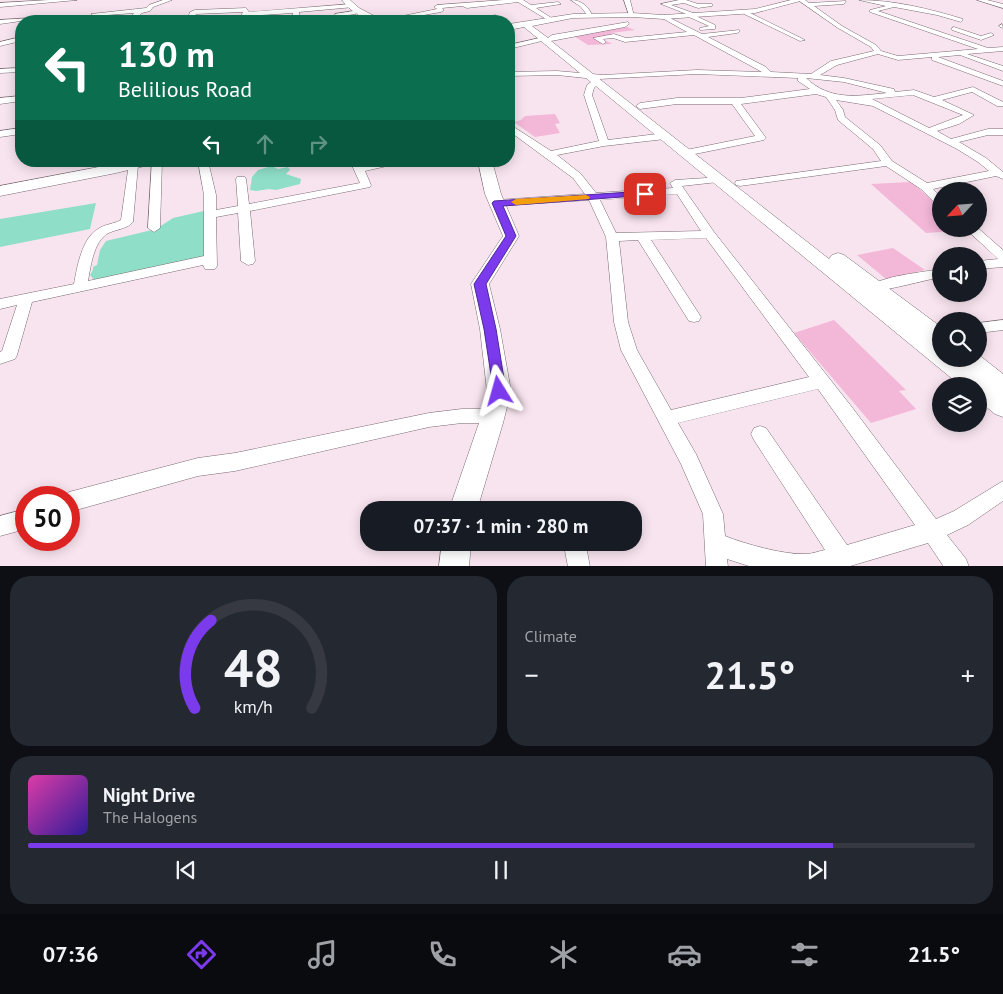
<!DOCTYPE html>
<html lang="en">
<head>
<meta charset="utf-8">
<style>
	:root { --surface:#171b24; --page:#242831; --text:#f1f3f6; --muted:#9ea1a6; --line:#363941; --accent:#7c3aed }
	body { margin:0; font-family:"PT Sans",sans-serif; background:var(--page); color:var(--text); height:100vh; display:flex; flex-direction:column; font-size:19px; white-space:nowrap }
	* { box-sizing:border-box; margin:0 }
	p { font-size:16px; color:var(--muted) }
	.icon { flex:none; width:28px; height:28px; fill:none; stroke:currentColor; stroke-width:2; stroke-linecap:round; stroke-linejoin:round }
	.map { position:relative; height:566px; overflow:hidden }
	.drawer { display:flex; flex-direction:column; gap:10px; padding:10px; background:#0d0f14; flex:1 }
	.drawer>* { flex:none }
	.banner { position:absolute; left:15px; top:15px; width:500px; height:152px; border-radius:20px; box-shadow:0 2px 12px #0003; background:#0b6e4f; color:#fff; overflow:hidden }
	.needle { width:32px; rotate:244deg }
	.fabs { position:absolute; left:932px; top:182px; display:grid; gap:10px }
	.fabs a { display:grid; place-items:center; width:55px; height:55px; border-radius:50%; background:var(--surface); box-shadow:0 2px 12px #0003; font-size:25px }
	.speed { position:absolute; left:15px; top:486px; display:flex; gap:10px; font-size:25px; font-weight:700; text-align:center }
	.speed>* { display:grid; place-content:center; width:65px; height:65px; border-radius:50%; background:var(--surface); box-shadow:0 2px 12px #0003; line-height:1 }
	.speed .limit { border:8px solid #d22; background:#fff; color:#111 }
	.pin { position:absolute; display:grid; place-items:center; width:42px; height:42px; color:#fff; margin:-21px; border-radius:10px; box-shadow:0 2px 8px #0006 }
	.me { position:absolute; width:55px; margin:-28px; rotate:352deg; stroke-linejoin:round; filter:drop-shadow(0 0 4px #0008) }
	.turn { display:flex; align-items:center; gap:18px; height:105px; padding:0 20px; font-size:22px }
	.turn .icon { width:65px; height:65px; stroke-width:2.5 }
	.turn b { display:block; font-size:35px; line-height:42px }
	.lanes { display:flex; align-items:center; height:48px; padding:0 20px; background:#0003; justify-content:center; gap:25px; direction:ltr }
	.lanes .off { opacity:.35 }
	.big { font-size:38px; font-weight:800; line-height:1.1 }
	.drawer .tile { flex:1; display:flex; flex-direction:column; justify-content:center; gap:8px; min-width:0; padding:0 18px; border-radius:20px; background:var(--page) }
	.drawer .dial { align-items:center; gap:0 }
	.dial svg { height:130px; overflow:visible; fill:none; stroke:var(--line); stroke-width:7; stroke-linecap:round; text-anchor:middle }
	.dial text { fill:var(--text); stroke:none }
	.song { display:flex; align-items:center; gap:15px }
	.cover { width:60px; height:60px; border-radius:8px; background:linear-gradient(135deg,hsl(320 70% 55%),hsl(250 70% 35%)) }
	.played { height:5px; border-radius:2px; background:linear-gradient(90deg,var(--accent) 85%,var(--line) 85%) }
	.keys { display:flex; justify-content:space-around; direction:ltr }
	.heat { display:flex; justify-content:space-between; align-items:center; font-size:28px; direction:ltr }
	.drawer .tiles { flex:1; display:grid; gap:10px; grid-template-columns:1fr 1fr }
	.tile:last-child { grid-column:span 2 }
	.trip { position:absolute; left:360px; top:501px; width:282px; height:50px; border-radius:20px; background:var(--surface); box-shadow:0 2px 12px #0003; font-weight:800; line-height:50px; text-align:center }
	.dock { display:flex; height:80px; justify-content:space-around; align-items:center; background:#090b0e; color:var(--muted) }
	.dock .icon { width:35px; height:35px }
	.dock .on { color:var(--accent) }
	.dock b { font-size:22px; color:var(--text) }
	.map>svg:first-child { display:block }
	.green { fill:#f3b7d8 }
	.water { fill:#8fdfc8 }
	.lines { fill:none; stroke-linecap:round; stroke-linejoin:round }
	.street-casing { stroke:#796971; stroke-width:1 }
	.secondary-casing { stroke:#796971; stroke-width:1 }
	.street { fill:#fff; fill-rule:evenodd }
	.secondary { fill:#fff; fill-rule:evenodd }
	.route { fill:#7c3aed; stroke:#51269a }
	.slow { fill:#f59e0b }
</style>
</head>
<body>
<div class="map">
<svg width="1003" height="567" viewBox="0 0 1003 567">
	<rect width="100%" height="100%" fill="#f8e4ef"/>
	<path class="green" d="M 627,27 L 635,30 L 611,33 L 618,37 L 603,39 L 612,44 L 588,45 L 574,36 Z
		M 555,114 L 560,123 L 555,124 L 560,133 L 535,137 L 514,122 L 521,120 L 525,116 Z
		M 911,182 L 941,207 L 941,229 L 968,230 L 926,233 L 871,184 Z
		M 893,248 L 925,270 L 886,279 L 857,255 Z
		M 834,320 L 906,390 L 899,391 L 916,409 L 871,423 L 794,333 Z"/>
	<path class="water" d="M 272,166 L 278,169 L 288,167 L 290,170 L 286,174 L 301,179 L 300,184 L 276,190 L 269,189 L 256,191 L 250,190 L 252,177 L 258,170 Z
		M 96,203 L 90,229 L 0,247 L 0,219 Z
		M 208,210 L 207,256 L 96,282 L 90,275 L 93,270 L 93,267 L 97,265 L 100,250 L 106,241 L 156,229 L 173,218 Z"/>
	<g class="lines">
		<g class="street-casing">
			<path id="street" d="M 49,0 L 77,0 L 0,7 L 0,3 Z
				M 163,0 L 172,0 L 153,7 L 150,11 L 142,13 L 136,18 L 139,21 L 133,21 L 130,18 L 134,13 L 94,16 L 91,14 L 146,8 L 149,5 Z
				M 504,0 L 523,0 L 531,5 L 558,2 L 561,4 L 536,8 L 553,19 L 551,22 L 518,2 L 467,8 L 462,6 L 442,8 L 444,10 L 441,12 L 390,21 L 378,21 L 437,9 L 434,7 L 437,5 Z
				M 571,0 C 581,0 590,7 592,16 L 588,16 L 581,7 Z
				M 624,0 L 630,0 L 634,16 L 629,15 Z
				M 679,0 L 686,0 L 698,4 L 712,4 L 712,6 L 698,8 L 684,3 L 671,5 L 696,14 L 696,16 L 715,25 L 715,29 L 700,30 L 700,28 L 709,26 L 689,17 L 689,15 L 661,4 Z
				M 798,0 L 805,0 L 809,3 L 846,1 L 844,4 L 814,6 L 842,26 L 876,45 L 881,51 L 898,56 L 978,49 L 870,12 L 870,10 L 886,6 L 859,0 C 894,0 930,9 963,19 L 961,22 L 937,15 L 894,7 L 878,11 L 988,48 L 1003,47 L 1003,51 L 967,54 L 1003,66 L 1003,71 L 960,55 L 938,57 L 1003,81 L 1003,86 L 932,60 L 932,57 L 898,60 L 878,54 L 837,65 L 820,75 L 844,78 L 894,89 L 895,92 L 914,90 L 934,97 L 973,87 L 1003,102 L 1003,106 L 997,106 L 972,92 L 942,100 L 974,115 L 959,124 L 937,131 L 951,139 L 988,129 L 1003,129 L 1003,135 L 988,135 L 959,142 L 986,158 L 1003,172 L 1003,179 L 996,176 L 933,189 L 941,197 L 941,206 L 937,205 L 921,189 L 886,166 L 740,186 L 736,185 L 735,183 L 736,181 L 881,161 L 873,149 L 838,120 L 835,110 L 826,97 L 816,94 L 741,104 L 766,138 L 764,140 L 685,156 L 681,155 L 681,151 L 755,136 L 732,104 L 677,104 L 640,109 L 636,106 L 640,103 L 677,98 L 741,98 L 810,89 L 798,81 L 798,78 L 697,74 L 599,79 L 601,81 L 594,88 L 592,95 L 608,140 L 665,133 L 670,136 L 665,139 L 604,146 L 557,155 L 581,174 L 596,193 L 673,188 L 670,183 L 675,180 L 722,177 L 723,179 L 722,181 L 718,182 L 682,186 L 714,232 L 851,406 L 936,519 L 954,511 L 1003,481 L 1003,501 L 968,525 L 947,535 L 966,559 L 969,567 L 944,567 L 928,543 L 847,567 L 752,567 L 727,559 L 728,567 L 706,567 L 703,514 L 681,464 L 621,350 L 614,322 L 606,237 L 589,200 L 497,206 L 491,203 L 497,200 L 585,194 L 573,178 L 509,131 L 509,124 L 551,151 L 599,141 L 584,95 L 587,85 L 595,79 L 557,75 L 509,76 L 509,72 L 557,71 L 603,75 L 697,70 L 762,72 L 694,35 L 625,42 L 613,38 L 603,39 L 606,42 L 603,44 L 593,38 L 614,34 L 626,38 L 687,32 L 662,18 L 664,15 L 702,34 L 739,30 L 739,32 L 737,33 L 708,37 L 766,67 L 771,72 L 811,74 L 831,61 L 874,51 L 871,47 L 838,28 ZM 806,78 L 844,82 L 887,93 C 856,96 830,101 806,78 ZM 913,95 L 963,115 L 929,128 L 872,99 ZM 836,100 L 873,106 L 957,149 L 978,162 L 989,171 L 927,183 L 892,161 L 880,145 L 845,117 L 843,110 ZM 677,194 L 701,231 L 616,233 L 600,200 ZM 706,238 L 809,377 L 671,410 L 637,350 L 628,322 L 619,241 L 638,240 L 689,321 L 694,322 L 699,321 L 701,317 L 651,240 ZM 818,389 L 915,525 L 847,545 L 766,428 L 760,426 L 754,428 L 751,434 L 754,440 L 825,550 C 819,551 812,554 806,554 C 784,555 745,544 725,536 L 723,514 L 696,454 L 678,423 Z
				M 977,0 L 987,0 L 1003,4 L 1003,8 Z
				M 352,4 L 354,7 L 299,12 L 299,21 L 293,21 L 293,13 L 248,16 L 244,21 L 238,21 L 243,12 L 196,14 L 193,21 L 187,21 L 190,12 L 195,10 L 246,8 L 249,12 Z
				M 354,11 L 356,14 L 340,16 L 342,21 L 336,21 L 335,14 Z
				M 742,11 L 746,11 L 805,40 L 800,41 L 742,13 Z
				M 495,15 L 504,20 L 505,21 L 498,21 L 493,18 Z
				M 49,17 L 52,19 L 50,21 L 21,21 L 0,24 L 0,20 Z
				M 1002,24 L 1003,28 L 1000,27 L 999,26 Z
				M 954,27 L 981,36 L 991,33 L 994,35 L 981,40 L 952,30 L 952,28 Z
				M 21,37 L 21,41 L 0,46 L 0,42 Z
				M 544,37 L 546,38 L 546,40 L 509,49 L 509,45 Z
				M 21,68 L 21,72 L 0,73 L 0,69 Z
				M 21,96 L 21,101 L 0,104 L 0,98 Z
				M 21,128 L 21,134 L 0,137 L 0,131 Z
				M 152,161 L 162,161 L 160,228 L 154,232 L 148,228 Z
				M 198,161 L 208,161 L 216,195 L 216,210 L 238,206 L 236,179 L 237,177 L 245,177 L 246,179 L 249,204 L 360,183 L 350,161 L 360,161 L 362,165 L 376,161 L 386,161 L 388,164 L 387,166 L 365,171 L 371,185 L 370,187 L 250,211 L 255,261 L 253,264 L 248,265 L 241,261 L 238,213 L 216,217 L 217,266 L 215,269 L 205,269 L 203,265 L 32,302 L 17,355 L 15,359 L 0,364 L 0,352 L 2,351 L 17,305 L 0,309 L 0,299 L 74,284 C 77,267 82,238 98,229 C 105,224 114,224 121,220 L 129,163 L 137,163 L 138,165 L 133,222 C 128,228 119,229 111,232 C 94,238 91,265 88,281 L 204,256 L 204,195 Z
				M 966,229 L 979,229 L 1003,250 L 1003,267 L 979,269 L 979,261 L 998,259 Z
				M 941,269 L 941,277 C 930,279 877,293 871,291 L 869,288 C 877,276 926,272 941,269 Z
				M 1003,320 L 1003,330 L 979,333 L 979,323 Z
				M 462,409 L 493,409 L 499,411 L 502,416 L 499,421 L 493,423 L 462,423 L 429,427 L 235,471 L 198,476 L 69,512 L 69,498 L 61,498 L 69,492 L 198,458 L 235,453 L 429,413 Z
				M 26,509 L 26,529 L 0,536 L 0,516 Z
				M 581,542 L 587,551 L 590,567 L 568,567 L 565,551 L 568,543 Z"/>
		</g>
		<g class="secondary-casing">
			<path id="secondary" d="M 342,0 L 350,0 L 359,8 L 384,21 C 368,22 352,14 342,0 Z
				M 791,0 L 804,0 L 755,13 L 664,19 L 632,17 L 573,18 L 532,26 L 548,38 L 552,35 L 628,22 L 629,24 L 625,27 L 551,41 L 829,259 L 832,255 L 838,253 L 844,255 L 941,327 L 941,359 L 979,359 L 979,355 L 1003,374 L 1003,417 L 995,414 L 979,401 L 979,386 L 961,386 L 524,27 L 509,30 L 509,24 L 573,14 L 632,13 L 664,15 L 755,9 Z
				M 130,161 L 155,161 L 153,164 L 116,173 L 0,196 L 0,186 Z
				M 478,161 L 492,161 L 501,194 L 519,236 L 489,284 L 500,329 L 511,391 L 503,423 L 477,510 L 449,510 L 479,423 L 487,391 L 480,329 L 471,284 L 503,236 L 485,194 Z
				M 442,542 L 471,542 L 469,567 L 439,567 Z"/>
		</g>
		<use href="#street" class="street"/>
		<use href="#secondary" class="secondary"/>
	</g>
	<path class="route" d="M 645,191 L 648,192 L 648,195 L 503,206 L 516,236 L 486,284 L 496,329 L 506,391 L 504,395 L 499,397 L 494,395 L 484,329 L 474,284 L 506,236 L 492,203 L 494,201 Z"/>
	<path class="slow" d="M 586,195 L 590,197 L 589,199 L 516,205 L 511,202 L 516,199 Z"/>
</svg>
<div class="fabs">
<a><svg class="needle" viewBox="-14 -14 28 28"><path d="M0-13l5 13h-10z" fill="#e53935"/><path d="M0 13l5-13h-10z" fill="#9ea1a6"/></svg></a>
<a><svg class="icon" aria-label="sound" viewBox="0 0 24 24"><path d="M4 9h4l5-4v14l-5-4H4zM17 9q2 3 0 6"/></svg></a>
<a><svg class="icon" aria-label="search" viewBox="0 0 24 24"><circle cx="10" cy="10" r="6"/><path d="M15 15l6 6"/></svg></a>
<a><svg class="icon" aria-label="layers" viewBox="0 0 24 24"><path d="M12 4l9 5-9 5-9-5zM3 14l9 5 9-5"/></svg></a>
</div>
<div class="speed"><div class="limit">50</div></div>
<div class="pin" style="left:645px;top:194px;background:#d93025"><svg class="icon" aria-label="arrive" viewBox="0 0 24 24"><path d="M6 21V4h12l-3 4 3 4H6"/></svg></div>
<svg class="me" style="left:499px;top:391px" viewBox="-20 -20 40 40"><path d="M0-17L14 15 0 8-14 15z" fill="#7c3aed" stroke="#fff" stroke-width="4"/></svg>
<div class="trip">07:37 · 1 min · 280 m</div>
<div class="banner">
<div class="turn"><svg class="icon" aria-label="left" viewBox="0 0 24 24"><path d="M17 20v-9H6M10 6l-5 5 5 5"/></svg><div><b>130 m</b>Belilious Road</div></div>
<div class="lanes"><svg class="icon" aria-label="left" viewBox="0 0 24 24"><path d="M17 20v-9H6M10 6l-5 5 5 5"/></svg><svg class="icon off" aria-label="ahead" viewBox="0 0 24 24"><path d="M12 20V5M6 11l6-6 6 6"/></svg><svg class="icon off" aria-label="right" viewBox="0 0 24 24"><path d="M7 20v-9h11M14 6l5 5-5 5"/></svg></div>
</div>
</div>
<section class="drawer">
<div class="tiles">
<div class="tile dial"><svg viewBox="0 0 100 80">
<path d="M14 69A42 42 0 1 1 86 69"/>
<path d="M14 69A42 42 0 0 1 24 15" stroke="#7c3aed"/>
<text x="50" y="56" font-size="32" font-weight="700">48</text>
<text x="50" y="72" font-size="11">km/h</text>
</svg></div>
<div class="tile"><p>Climate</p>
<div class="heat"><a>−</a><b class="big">21.5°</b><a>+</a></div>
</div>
<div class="tile">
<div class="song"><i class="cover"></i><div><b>Night Drive</b><p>The Halogens</p></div></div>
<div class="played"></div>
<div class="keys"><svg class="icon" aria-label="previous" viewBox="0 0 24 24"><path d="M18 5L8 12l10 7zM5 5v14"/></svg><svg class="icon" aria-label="pause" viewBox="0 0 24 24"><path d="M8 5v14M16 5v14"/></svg><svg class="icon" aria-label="next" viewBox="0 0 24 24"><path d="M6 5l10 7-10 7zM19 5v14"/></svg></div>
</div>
</div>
</section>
<nav class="dock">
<b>07:36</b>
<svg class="icon on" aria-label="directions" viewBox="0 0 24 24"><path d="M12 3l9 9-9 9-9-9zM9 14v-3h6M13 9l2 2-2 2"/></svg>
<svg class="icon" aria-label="music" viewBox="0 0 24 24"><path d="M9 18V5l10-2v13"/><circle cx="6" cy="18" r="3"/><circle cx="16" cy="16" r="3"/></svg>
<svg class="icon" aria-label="phone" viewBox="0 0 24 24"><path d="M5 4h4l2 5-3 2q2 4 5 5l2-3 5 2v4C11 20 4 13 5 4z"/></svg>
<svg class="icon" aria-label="climate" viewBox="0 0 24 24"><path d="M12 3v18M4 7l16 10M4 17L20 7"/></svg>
<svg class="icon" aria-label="car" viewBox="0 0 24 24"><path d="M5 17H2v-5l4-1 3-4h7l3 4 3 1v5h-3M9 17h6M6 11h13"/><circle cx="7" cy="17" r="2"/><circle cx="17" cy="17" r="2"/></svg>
<svg class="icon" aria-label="filters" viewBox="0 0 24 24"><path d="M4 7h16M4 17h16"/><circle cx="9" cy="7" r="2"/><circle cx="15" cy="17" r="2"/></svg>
<b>21.5°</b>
</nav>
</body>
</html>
